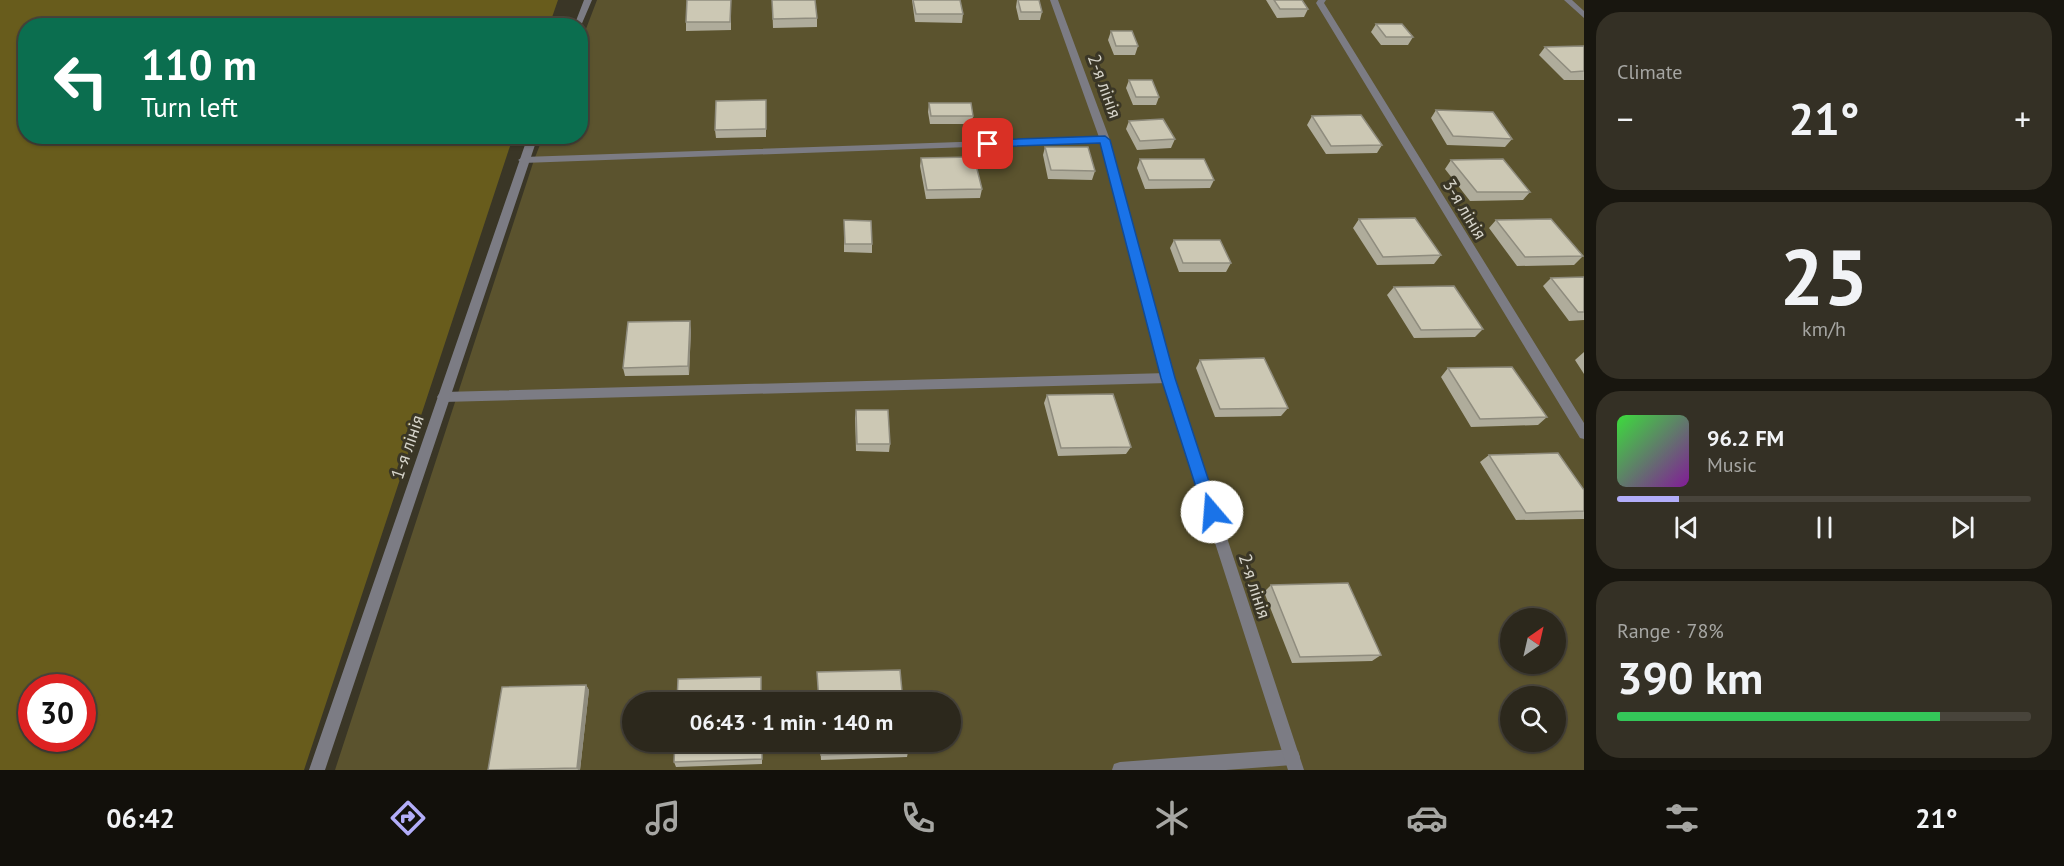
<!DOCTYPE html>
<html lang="en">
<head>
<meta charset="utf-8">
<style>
	:root { --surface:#2c281c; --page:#343025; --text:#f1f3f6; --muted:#a6a6a3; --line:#48443b; --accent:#b2adf9 }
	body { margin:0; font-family:"PT Sans",sans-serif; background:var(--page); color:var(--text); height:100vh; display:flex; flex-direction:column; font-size:22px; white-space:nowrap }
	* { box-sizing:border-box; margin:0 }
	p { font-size:20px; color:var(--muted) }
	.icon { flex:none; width:33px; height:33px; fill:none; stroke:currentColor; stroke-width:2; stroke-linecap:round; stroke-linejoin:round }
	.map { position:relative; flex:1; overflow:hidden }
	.panel { display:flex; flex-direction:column; gap:12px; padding:12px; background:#18160f; width:480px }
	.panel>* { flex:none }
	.hud { position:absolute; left:18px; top:18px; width:570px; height:126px; border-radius:24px; box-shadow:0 2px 4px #0004,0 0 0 2px var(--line); background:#0b6e4f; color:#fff; overflow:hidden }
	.needle { width:39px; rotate:34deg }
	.fabs { position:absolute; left:1500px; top:608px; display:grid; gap:12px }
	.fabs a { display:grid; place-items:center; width:66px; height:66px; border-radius:50%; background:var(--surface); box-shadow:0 2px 4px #0004,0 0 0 2px var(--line); font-size:30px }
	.speed { position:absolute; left:18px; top:674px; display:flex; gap:12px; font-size:30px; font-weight:700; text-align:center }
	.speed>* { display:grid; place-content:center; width:78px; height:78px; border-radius:50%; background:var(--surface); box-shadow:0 2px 4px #0004,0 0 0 2px var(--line); line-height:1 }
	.speed .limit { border:9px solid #d22; background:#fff; color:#111 }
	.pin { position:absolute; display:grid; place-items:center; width:51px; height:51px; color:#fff; margin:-26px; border-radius:12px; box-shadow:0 3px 9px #0006 }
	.me { position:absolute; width:66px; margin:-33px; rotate:342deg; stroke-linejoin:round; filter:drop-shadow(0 0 4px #0008) }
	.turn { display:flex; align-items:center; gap:21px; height:126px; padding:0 24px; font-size:27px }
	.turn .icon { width:78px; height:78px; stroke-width:2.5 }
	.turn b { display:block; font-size:42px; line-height:51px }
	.big { font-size:45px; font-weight:600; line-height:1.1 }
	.panel .tile { flex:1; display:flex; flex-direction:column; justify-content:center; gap:9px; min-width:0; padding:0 21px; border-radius:24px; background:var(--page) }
	.panel .dial { align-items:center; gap:0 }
	.dial b { font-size:78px; line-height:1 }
	.song { display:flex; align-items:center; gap:18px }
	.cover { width:72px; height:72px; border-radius:9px; background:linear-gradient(135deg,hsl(120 70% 55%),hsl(290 70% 35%)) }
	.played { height:6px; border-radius:3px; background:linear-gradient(90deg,var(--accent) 15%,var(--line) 15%) }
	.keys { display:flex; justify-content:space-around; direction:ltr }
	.heat { display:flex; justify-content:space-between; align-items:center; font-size:33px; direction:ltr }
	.charge { height:9px; border-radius:4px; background:linear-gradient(90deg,#34c759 78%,var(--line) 0) }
	.trip { position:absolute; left:622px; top:692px; width:339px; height:60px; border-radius:30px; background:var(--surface); box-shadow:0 2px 4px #0004,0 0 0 2px var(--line); font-weight:600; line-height:60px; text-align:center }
	.dock { display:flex; height:96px; justify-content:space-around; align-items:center; background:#12100b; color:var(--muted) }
	.dock .icon { width:42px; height:42px }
	.dock .on { color:var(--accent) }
	.dock b { font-size:27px; color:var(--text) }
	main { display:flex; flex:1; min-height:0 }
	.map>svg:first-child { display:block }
	.green { fill:#5b532e; fill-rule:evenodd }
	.forest { fill:#685c1c; fill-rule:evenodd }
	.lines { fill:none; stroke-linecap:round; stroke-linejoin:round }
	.service { fill:#7c7c84; fill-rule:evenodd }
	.minor { fill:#7c7c84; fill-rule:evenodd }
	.wall { fill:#afac9b }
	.shaded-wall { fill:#8f8c7e }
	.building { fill:#ccc8b4; stroke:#8f8c7e; stroke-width:1.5 }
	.route { fill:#1a73e8; stroke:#114b97; stroke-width:1.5 }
	.labels { text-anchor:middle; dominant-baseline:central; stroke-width:6; stroke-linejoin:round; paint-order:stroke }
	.street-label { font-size:18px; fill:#d6d4ca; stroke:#3a3626 }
</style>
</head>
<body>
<main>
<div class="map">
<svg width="1584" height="770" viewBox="0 0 1584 770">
	<rect width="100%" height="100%" fill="#3a3626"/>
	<path class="green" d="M 597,0 L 1584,0 L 1584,770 L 335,770 L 534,160 L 543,137 L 580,136 L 581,42 ZM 1510,618 L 1556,618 L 1556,663 L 1510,663 ZM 1510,696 L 1556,696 L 1556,741 L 1510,741 ZM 633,702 L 951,702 L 951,741 L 633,741 Z"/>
	<path class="forest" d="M 0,0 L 558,0 L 549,26 L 26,26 L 26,136 L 513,137 L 304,770 L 0,770 ZM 32,687 L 82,687 L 82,738 L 32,738 Z"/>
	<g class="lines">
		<path class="service" d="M 1105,137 L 1110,140 L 1108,142 L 523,163 L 518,160 L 523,157 Z
			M 1168,373 L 1172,375 L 1174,378 L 1172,381 L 1168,383 L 443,402 L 439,400 L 437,397 L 439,394 L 443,392 Z
			M 1292,749 L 1298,751 L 1300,757 L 1298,763 L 1292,765 L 1226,770 L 1112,770 L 1114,764 L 1120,762 Z"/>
		<path class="minor" d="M 584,0 L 592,0 L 580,28 L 580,26 L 574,26 Z
			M 1050,0 L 1058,0 L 1110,140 L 1174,378 L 1304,770 L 1288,770 L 1162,378 L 1100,140 Z
			M 1318,0 L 1326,0 L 1324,3 L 1584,423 L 1584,439 L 1580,438 L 1316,3 Z
			M 1564,0 L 1572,0 L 1584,11 L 1584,18 Z
			M 528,136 L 538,136 L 325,770 L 309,770 Z"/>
	</g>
	<path class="wall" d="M 772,0 L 817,18 L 817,27 L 773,28 Z
		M 912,0 L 960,0 L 963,14 L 962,23 L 915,22 Z
		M 1017,0 L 1039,0 L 1042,12 L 1040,20 L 1019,20 L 1016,7 Z
		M 1266,0 L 1302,0 L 1308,9 L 1304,17 L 1277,18 Z
		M 731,8 L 731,30 L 686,31 L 686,22 Z
		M 1376,24 L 1413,37 L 1408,45 L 1381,45 L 1371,32 Z
		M 1111,31 L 1138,46 L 1135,55 L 1114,55 L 1108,40 Z
		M 1584,46 L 1584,80 L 1564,80 L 1539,55 L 1545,47 Z
		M 1129,80 L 1159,97 L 1156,105 L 1133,105 L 1126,88 Z
		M 766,100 L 766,137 L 716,138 L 715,130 Z
		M 929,103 L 973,116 L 972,124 L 930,124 L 928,112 Z
		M 1436,110 L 1512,139 L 1505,147 L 1447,145 L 1431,118 Z
		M 1312,116 L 1382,145 L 1377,153 L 1326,154 L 1307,125 Z
		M 1129,121 L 1175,139 L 1171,148 L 1137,150 L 1126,129 Z
		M 1045,147 L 1095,171 L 1092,180 L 1048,179 L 1043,155 Z
		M 921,158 L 982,189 L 980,198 L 926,199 L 920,166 Z
		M 1140,159 L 1214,180 L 1210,188 L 1145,189 L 1137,168 Z
		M 1451,160 L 1530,192 L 1523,200 L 1470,201 L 1445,169 Z
		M 1359,219 L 1441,255 L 1434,264 L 1377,265 L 1353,228 Z
		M 844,220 L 872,244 L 872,253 L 844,252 Z
		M 1496,220 L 1583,256 L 1574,265 L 1517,266 L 1489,228 Z
		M 1174,240 L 1231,263 L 1226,272 L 1179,272 L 1170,248 Z
		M 1584,277 L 1584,320 L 1569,321 L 1543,286 L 1551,278 Z
		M 1394,287 L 1483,329 L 1475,337 L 1414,338 L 1387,295 Z
		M 691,329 L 689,375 L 625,376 L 623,368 Z
		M 1584,352 L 1584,374 L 1575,360 Z
		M 1200,360 L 1288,408 L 1281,416 L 1215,417 L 1196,368 Z
		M 1448,368 L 1547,417 L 1538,425 L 1471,427 L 1441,377 Z
		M 1047,395 L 1131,447 L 1126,454 L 1058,456 L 1044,403 Z
		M 856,410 L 890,444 L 889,452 L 856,451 L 855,418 Z
		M 1489,455 L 1584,511 L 1584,519 L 1516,520 L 1480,462 Z
		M 1271,585 L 1381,655 L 1372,661 L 1292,663 L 1264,592 Z
		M 586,685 L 589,690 L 580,770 L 488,770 Z
		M 762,741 L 762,764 L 676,767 L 674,762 Z
		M 820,741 L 907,741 L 908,752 L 907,757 L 821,760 Z"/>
	<path class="shaded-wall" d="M 690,321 L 691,329 L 689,375 L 688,366 Z
		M 586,685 L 589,690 L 580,770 L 578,770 L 577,768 Z"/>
	<path class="building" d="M 687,0 L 731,0 L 730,22 L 686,22 Z
		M 772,0 L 815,0 L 817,18 L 773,19 Z
		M 913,0 L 960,0 L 963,14 L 916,14 Z
		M 1018,0 L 1039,0 L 1042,12 L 1021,12 Z
		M 1274,0 L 1302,0 L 1308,9 L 1280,9 Z
		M 1376,24 L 1402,24 L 1413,37 L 1386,37 Z
		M 1111,31 L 1132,31 L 1138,46 L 1116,46 Z
		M 1584,46 L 1584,71 L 1571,72 L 1545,47 Z
		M 1129,80 L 1152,80 L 1159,97 L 1136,97 Z
		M 766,100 L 766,129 L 715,130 L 716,101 Z
		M 929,103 L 971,103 L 973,116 L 931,116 Z
		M 1436,110 L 1493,112 L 1512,139 L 1453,136 Z
		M 1361,115 L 1382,145 L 1331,146 L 1312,116 Z
		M 1163,119 L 1175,139 L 1140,141 L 1129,121 Z
		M 1045,147 L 1088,147 L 1095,171 L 1051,170 Z
		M 974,157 L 982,189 L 927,190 L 921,158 Z
		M 1140,159 L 1204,159 L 1214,180 L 1149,180 Z
		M 1503,159 L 1530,192 L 1477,192 L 1451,160 Z
		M 1415,218 L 1441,255 L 1383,257 L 1359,219 Z
		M 1551,219 L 1583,256 L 1525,257 L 1496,220 Z
		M 844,220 L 871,221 L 872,244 L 845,244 Z
		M 1174,240 L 1220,240 L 1231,263 L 1183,263 Z
		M 1584,277 L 1584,312 L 1578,312 L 1551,278 Z
		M 1454,286 L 1483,329 L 1421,330 L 1394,287 Z
		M 690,321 L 688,366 L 623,368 L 628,322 Z
		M 1264,358 L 1288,408 L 1220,409 L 1200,360 Z
		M 1512,367 L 1547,417 L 1480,419 L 1448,368 Z
		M 1113,394 L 1131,447 L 1061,448 L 1047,395 Z
		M 856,410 L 888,410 L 890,444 L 857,444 Z
		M 1558,453 L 1584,490 L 1584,511 L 1526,513 L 1489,455 Z
		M 1348,583 L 1381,655 L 1300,657 L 1271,585 Z
		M 900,670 L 903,702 L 819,702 L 817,672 Z
		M 761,677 L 761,702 L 677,702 L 678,679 Z
		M 586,685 L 577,768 L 488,770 L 502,687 Z
		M 675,741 L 762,741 L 762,759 L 674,762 Z
		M 820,741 L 907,741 L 908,752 L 821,755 Z"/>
	<path class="route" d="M 1105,136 L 1110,140 L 1175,378 L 1219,512 L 1217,516 L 1212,518 L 1206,516 L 1204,512 L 1161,378 L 1100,143 L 988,147 L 983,144 L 988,140 Z"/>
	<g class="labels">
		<g class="street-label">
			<text transform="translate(1105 86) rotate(70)">2-я лінія</text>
			<text transform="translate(1465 209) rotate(59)">3-я лінія</text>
			<text transform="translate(407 447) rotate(-71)">1-я лінія</text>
			<text transform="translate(1255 586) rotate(72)">2-я лінія</text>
		</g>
	</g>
</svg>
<div class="fabs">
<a><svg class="needle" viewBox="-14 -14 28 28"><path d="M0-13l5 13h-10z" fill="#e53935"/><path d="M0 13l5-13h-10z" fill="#a6a6a3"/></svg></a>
<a><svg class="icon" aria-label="search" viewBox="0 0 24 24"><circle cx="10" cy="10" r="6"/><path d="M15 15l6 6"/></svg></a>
</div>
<div class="speed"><div class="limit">30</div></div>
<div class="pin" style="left:988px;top:144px;background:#d93025"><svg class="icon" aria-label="arrive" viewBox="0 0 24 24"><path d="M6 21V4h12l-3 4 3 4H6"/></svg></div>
<svg class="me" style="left:1212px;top:512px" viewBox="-20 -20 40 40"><circle r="19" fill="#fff"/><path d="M0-13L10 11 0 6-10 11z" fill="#1a73e8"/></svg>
<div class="trip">06:43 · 1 min · 140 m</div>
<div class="hud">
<div class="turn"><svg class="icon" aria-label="left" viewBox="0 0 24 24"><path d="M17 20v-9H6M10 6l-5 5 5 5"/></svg><div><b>110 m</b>Turn left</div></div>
</div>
</div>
<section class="panel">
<div class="tile"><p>Climate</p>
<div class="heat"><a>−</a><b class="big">21°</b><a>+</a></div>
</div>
<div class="tile dial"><b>25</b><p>km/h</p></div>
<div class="tile">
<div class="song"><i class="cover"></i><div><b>96.2 FM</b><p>Music</p></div></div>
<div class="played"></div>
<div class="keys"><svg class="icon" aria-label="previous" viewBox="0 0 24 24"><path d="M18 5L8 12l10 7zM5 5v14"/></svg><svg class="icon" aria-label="pause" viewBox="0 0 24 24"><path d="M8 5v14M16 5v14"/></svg><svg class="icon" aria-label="next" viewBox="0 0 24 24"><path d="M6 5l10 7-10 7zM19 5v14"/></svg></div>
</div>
<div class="tile"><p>Range · 78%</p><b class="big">390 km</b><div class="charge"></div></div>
</section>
</main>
<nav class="dock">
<b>06:42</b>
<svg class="icon on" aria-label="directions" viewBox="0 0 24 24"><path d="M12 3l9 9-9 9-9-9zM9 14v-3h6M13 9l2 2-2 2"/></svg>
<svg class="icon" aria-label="music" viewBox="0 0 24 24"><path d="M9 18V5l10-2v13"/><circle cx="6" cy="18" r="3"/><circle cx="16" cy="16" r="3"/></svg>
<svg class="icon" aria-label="phone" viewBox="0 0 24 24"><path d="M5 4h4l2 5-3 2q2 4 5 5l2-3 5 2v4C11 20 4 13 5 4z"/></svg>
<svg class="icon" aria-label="climate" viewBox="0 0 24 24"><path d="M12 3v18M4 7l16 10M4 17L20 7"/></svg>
<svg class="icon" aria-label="car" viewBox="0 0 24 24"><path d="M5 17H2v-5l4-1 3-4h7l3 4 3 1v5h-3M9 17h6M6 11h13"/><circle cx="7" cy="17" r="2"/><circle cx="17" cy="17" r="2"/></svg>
<svg class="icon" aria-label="filters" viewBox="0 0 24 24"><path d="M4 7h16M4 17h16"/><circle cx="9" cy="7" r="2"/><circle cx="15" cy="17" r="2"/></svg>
<b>21°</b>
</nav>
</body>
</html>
